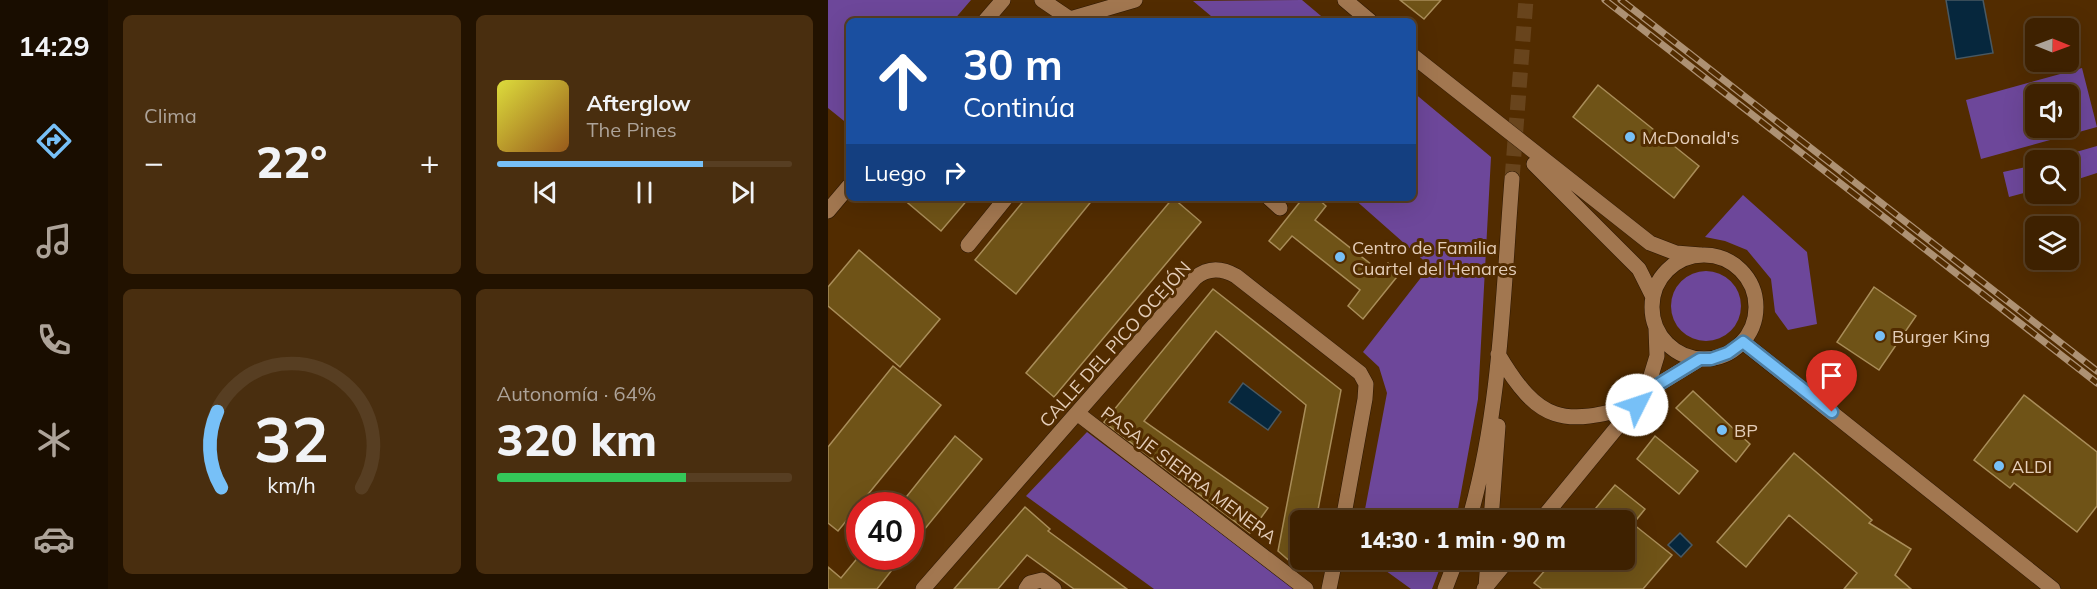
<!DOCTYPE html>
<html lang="es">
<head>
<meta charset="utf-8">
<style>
	:root { --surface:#3e2100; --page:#492e0f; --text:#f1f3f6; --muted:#ada399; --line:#573e22; --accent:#77c0f7 }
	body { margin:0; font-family:Mulish,sans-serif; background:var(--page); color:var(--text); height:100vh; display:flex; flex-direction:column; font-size:22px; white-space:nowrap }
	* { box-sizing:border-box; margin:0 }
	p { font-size:20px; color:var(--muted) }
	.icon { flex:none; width:33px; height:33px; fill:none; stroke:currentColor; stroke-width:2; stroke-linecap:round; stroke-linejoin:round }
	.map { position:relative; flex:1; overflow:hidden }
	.sheet { display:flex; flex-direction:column; gap:15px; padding:15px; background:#221200; width:720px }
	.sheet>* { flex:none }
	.guide { position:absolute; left:18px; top:18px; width:570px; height:183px; border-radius:9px; box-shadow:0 6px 24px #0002,0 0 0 2px var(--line); background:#1a4fa0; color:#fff; overflow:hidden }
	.needle { width:39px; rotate:91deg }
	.controls { position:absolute; left:1197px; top:18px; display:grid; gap:12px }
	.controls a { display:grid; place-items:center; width:54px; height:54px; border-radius:9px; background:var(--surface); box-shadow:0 6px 24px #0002,0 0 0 2px var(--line); font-size:30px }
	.speed { position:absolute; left:18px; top:492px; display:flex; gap:12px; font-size:30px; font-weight:700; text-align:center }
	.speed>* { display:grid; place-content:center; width:78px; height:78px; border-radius:50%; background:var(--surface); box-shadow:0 6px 24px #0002,0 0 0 2px var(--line); line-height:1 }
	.speed .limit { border:9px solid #d22; background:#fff; color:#111 }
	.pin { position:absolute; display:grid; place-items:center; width:51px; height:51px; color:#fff; margin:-62px -26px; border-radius:50% 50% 50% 0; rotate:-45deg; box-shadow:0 0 6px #0007 }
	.pin .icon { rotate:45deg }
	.me { position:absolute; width:66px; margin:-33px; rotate:49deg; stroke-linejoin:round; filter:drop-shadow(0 0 4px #0008) }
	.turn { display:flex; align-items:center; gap:21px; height:126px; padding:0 18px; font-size:27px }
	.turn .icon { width:78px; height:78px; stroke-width:2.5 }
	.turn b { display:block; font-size:42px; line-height:51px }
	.then { display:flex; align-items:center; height:57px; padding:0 18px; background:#0003; gap:12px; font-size:22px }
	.big { font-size:45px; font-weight:800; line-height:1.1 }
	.sheet .tile { flex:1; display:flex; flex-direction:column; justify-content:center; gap:9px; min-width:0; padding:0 21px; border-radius:9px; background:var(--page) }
	.sheet .dial { align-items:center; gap:0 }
	.dial svg { height:156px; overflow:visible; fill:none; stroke:var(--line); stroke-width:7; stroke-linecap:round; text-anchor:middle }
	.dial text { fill:var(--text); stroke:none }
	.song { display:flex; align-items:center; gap:18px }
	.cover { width:72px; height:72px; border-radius:9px; background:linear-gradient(135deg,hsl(60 70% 55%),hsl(30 70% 35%)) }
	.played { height:6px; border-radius:3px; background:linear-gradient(90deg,var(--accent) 70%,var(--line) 70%) }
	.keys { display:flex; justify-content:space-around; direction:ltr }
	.heat { display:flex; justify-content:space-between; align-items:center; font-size:33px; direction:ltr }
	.charge { height:9px; border-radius:4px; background:linear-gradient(90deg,#34c759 64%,var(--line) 0) }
	.sheet .tiles { flex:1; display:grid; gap:15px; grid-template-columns:repeat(2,1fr) }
	.trip { position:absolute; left:462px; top:510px; width:345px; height:60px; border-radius:9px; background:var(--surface); box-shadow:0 6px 24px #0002,0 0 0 2px var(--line); font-weight:800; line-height:60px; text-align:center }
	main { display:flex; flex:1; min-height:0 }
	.dock { display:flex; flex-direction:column; width:108px; justify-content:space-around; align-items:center; background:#190d00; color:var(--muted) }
	.dock .icon { width:42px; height:42px }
	.dock .current { color:var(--accent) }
	.dock b { font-size:27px; color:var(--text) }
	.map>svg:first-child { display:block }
	.green { fill:#6d479a; fill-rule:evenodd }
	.water { fill:#06273d; stroke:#495962; stroke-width:1.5 }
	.building { fill:#6f5317; stroke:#a98d59; stroke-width:1.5 }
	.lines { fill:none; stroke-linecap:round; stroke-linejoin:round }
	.secondary-tunnel { stroke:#68441c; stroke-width:15; stroke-dasharray:15 8; stroke-linecap:butt }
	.street-casing { stroke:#2d1804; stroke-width:16 }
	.secondary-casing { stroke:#2d1804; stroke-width:16 }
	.street { stroke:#a27750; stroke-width:15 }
	.secondary { stroke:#a27750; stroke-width:15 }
	.rail-casing { stroke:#ad9173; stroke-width:7 }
	.rail { stroke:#522c00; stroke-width:4.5; stroke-dasharray:14; stroke-linecap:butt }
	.route-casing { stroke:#4d7da1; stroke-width:15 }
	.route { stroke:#77c0f7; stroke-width:10 }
	.poi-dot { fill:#77c0f7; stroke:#522c00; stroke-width:2 }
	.labels { text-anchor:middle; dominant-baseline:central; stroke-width:6; stroke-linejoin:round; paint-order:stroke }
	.poi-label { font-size:18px; fill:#e4cdb8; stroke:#522c00; text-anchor:start }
	.street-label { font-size:18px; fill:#e4cdb8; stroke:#522c00 }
</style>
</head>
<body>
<main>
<nav class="dock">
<b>14:29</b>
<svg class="icon current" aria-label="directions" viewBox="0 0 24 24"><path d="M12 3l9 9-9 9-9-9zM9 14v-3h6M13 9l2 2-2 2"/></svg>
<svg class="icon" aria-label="music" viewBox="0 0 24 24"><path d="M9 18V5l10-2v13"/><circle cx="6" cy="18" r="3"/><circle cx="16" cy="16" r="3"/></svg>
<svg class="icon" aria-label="phone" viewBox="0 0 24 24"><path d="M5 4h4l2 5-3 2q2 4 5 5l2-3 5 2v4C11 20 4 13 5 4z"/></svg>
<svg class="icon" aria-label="climate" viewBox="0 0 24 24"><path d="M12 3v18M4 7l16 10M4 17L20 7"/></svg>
<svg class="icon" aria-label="car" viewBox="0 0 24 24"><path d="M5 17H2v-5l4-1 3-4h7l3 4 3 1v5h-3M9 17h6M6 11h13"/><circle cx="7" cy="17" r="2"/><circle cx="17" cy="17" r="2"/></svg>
</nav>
<section class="sheet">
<div class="tiles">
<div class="tile"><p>Clima</p>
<div class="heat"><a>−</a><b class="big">22°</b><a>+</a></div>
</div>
<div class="tile">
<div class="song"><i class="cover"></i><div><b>Afterglow</b><p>The Pines</p></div></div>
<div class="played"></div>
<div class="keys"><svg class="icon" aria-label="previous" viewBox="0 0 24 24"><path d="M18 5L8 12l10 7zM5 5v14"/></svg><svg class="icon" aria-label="pause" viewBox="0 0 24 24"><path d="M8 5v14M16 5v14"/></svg><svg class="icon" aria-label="next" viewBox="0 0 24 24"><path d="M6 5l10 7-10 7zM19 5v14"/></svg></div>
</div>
<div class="tile dial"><svg viewBox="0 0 100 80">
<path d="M14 69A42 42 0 1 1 86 69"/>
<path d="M14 69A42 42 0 0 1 12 30" stroke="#77c0f7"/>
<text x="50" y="56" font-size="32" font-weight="700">32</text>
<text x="50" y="72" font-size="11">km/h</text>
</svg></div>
<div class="tile"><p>Autonomía · 64%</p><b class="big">320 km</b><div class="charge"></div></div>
</div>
</section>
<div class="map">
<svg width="1269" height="589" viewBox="0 0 1269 589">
	<rect width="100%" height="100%" fill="#522c00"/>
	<path class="green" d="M 0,0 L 143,0 L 125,21 L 21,21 L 21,125 L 0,108 Z
		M 474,0 L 499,21 L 389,21 L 365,1 Z
		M 1254,68 L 1269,127 L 1153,159 L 1138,100 ZM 1208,94 L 1240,94 L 1240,128 L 1208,128 Z
		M 585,92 L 663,157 L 650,399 L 628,520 L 535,520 L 559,393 L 551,367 L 535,352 L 602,266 L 525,198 L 585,198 Z
		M 1269,146 L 1269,173 L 1241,182 L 1240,160 L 1227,158 Z
		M 1207,165 L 1207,190 L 1181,197 L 1175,172 Z
		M 915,195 L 979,252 L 989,324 L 960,330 L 947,312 L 943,279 L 919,250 L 897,241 L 877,237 Z
		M843 306a35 35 0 1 1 70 0a35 35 0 1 1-70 0Z
		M 259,432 L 467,589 L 326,589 L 198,496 Z
		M 543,560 L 615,560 L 604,589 L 583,589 Z"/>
	<path class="water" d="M 1118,0 L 1155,0 L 1165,53 L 1128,59 Z
		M 415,383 L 453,412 L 440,430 L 401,402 Z
		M 852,533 L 864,545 L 853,557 L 840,545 Z"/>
	<path class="building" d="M 572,0 L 613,0 L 596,19 Z
		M 770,85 L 871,166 L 846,198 L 745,117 Z
		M 74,198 L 141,198 L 113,231 Z
		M 198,198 L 266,198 L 188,294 L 147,260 Z
		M 345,198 L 373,222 L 226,397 L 198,373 Z
		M 475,198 L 489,198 L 498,206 L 487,220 L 553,272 L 560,263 L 572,273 L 535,319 L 520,306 L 532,290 L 464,236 L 452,250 L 441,241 Z
		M 31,250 L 112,319 L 72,367 L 0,306 L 0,287 Z
		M 1046,287 L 1088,316 L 1051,370 L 1009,342 Z
		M 385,289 L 513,390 L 488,520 L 472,520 L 472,570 L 450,551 L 478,405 L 388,331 L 316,421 L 440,508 L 422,533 L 276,422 Z
		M 65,366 L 113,405 L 10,531 L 0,523 L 0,447 Z
		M 865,391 L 922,444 L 908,462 L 848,408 Z
		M 1196,395 L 1269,452 L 1269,506 L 1249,532 L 1186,483 L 1182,488 L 1146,460 Z
		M 127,436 L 154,459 L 82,547 L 82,506 L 71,506 Z
		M 827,436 L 870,471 L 851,494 L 809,459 Z
		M 966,453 L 1044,520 L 1041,523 L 1083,549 L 1067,575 L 1083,589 L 1016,589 L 1029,573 L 961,515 L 918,567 L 889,542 Z
		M 787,485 L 817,509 L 805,524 L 844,555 L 815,589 L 714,589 L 706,583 L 726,560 L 796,560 L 796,520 L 758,520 Z
		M 197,507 L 222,529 L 220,531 L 299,589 L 246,589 L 199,555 L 170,589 L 126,589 Z
		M 32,555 L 75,556 L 49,589 L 0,589 L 0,567 L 13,578 Z"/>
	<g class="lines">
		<path class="secondary-tunnel" d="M 684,179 L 698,0"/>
		<g class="street-casing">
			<path id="street" d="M 214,0 L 242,19 L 307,0
				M 157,21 L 175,0
				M 441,198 L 452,208
				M 0,211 L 21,186
				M 140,245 L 178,198
				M 249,413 L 478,589
				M 95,589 L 367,278 C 380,267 394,268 408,276 L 532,373 L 538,384 L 537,399 L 515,520
				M 198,589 L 202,583 L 214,580 L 226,589
				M 501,589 L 507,560"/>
		</g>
		<g class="secondary-casing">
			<path id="secondary" d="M 517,0 L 542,21
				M 585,56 L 822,243 L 848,253 L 873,255
				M 706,164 L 811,269 L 825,297
				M824 307a52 52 0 1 1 104 0a52 52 0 1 1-104 0Z
				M 915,342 L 1225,589
				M 670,354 C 711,423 734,427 809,405
				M 818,392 L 872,359
				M 641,520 C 673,411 675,292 684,179
				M 663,520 L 670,426
				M 713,520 L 818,392 L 829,356 L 828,329
				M 658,587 L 660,560
				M 617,589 L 628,560
				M 656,589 L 680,560"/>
		</g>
		<use href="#street" class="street"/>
		<use href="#secondary" class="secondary"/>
		<g class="rail-casing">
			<path id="rail" d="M 777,0 L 1269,383
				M 793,0 L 1269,371"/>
		</g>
		<use href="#rail" class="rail"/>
	</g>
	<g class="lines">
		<g class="route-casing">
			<path id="route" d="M 809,405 L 818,392 L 872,359 L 883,359 L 900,353 L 915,342 L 1004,412"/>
		</g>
		<use href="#route" class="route"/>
	</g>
	<g class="poi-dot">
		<circle cx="802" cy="137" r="6"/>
		<circle cx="512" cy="257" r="6"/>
		<circle cx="1052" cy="336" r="6"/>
		<circle cx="894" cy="430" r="6"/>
		<circle cx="1171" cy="466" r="6"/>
	</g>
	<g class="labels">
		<g class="poi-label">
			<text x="814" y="137">McDonald's</text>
			<text x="524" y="247">Centro de Familia<tspan x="524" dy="21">Cuartel del Henares</tspan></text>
			<text x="1064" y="336">Burger King</text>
			<text x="906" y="430">BP</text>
			<text x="1183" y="466">ALDI</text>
		</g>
		<g class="street-label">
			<text transform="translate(287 344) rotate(-48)">CALLE DEL PICO OCEJÓN</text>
			<text transform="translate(361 475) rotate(37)">PASAJE SIERRA MENERA</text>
		</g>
	</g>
</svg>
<div class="controls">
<a><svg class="needle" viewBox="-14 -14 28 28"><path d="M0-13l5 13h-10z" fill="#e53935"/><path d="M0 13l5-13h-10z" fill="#ada399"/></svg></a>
<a><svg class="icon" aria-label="sound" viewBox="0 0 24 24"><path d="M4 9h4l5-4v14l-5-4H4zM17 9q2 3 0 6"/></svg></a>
<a><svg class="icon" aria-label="search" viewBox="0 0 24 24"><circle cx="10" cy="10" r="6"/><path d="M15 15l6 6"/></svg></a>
<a><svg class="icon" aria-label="layers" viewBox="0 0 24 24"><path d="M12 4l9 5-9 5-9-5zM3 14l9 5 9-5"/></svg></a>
</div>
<div class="speed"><div class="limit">40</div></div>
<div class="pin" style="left:1004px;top:412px;background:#d93025"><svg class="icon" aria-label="arrive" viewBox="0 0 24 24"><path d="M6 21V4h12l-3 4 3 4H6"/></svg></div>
<svg class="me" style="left:809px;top:405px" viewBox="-20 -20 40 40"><circle r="19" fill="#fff"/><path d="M0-13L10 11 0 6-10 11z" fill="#77c0f7"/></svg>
<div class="trip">14:30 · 1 min · 90 m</div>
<div class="guide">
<div class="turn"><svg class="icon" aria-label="ahead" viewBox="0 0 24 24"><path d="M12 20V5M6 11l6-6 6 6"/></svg><div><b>30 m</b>Continúa</div></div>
<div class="then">Luego<svg class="icon" aria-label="right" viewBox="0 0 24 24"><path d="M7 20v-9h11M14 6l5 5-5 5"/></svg></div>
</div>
</div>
</main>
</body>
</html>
